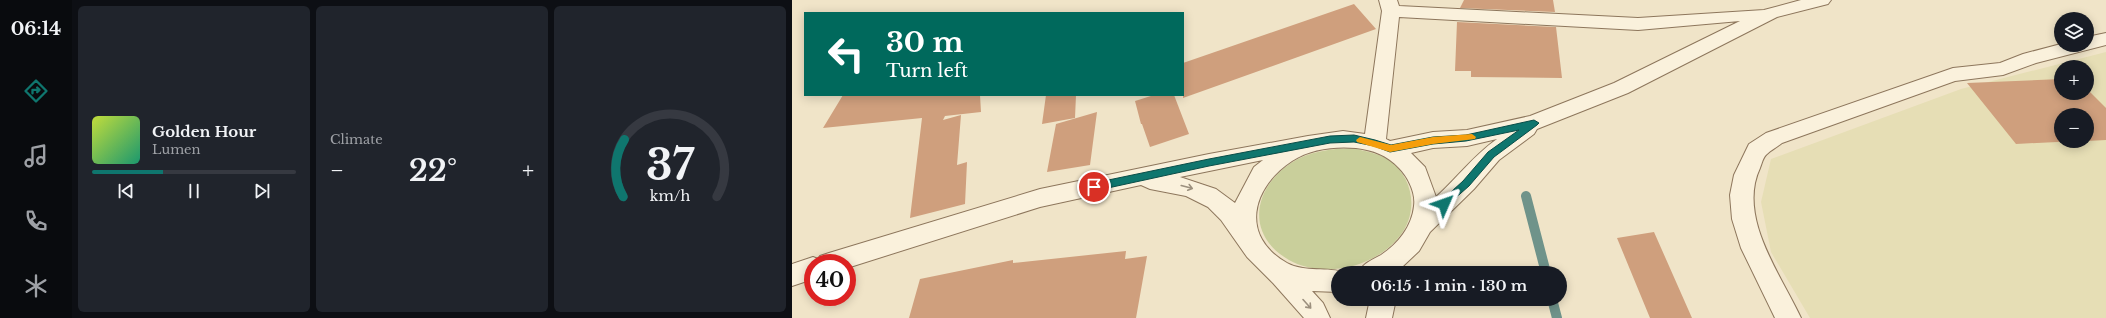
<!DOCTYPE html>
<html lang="en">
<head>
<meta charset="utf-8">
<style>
	:root { --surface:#171b24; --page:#20242c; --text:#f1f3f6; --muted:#9ea1a6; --line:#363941; --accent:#0f766e }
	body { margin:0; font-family:"Libre Baskerville",serif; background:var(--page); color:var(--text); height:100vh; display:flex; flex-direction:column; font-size:15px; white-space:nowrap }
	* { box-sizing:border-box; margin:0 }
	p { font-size:13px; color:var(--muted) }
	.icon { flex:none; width:22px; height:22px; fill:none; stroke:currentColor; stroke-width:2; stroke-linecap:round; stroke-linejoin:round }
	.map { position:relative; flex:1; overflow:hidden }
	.panel { display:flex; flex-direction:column; gap:6px; padding:6px; background:#0d0f14; width:720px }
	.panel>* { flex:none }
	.banner { position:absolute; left:12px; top:12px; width:380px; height:84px; border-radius:0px; box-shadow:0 2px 10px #0003; background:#00695c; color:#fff; overflow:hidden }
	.tools { position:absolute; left:1262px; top:12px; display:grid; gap:8px }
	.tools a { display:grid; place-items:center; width:40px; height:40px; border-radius:50%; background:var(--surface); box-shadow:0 2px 10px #0003; font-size:20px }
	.speed { position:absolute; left:12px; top:254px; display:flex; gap:8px; font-size:20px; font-weight:700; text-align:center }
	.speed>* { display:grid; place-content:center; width:52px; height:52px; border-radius:50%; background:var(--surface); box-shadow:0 2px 10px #0003; line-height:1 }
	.speed .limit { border:6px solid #d22; background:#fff; color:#111 }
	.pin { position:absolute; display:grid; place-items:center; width:34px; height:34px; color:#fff; margin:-17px; border:2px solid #fff; border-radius:50%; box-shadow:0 1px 4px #0007 }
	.me { position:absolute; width:44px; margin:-22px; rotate:47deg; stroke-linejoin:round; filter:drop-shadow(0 0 3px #0008) }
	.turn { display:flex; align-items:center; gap:14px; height:84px; padding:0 16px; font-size:18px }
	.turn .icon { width:52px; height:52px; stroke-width:2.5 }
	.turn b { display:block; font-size:28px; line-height:34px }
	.big { font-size:30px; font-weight:600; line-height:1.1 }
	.panel .tile { flex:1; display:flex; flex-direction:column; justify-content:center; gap:6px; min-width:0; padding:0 14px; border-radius:6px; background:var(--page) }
	.panel .dial { align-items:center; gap:0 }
	.dial svg { height:104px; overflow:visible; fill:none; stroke:var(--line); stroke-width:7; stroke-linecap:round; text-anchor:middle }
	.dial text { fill:var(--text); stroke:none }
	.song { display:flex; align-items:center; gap:12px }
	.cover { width:48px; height:48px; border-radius:6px; background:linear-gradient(135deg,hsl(70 70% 55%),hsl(160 70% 35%)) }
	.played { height:4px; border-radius:2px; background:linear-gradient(90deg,var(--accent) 35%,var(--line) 35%) }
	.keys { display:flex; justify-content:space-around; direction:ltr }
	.heat { display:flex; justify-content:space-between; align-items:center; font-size:22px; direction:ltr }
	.panel .tiles { flex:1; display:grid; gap:6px; grid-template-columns:repeat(3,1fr) }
	.trip { position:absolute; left:539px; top:266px; width:236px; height:40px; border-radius:20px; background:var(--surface); box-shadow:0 2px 10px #0003; font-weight:600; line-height:40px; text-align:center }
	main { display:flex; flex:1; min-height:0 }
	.tab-bar { display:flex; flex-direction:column; width:72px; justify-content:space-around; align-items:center; background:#090b0e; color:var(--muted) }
	.tab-bar .icon { width:28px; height:28px }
	.tab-bar .current { color:var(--accent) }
	.tab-bar b { font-size:18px; color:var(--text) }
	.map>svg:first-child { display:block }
	.farmland { fill:#e6deb5; fill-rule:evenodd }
	.green { fill:#c9cf9b }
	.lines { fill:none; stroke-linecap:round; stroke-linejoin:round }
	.stream { stroke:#6f938a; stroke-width:10 }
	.building { fill:#cf9f7d }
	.minor-casing { stroke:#8d765c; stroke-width:2 }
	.minor { fill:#faf1dc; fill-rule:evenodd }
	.oneway { stroke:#9c907e }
	.route { fill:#0f766e; stroke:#0a4d48 }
	.slow { fill:#f59e0b }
</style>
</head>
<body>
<main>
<nav class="tab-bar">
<b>06:14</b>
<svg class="icon current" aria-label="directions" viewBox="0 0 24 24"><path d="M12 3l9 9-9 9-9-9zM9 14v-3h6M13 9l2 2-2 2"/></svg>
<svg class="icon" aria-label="music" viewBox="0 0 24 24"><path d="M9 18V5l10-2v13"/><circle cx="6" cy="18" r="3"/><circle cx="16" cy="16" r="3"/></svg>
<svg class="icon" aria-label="phone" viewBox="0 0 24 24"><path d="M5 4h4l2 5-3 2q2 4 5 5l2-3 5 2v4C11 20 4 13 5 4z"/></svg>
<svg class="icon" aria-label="climate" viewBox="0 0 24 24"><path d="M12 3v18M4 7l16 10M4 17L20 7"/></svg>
</nav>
<section class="panel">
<div class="tiles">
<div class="tile">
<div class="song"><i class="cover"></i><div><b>Golden Hour</b><p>Lumen</p></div></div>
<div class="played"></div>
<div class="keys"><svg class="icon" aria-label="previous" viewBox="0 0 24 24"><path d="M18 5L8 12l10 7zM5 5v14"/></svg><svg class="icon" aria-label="pause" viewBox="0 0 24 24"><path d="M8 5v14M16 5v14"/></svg><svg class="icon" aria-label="next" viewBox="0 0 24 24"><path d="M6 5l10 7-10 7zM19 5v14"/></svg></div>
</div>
<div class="tile"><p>Climate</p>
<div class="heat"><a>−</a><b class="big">22°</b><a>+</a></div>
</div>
<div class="tile dial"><svg viewBox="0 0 100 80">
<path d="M14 69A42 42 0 1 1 86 69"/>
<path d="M14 69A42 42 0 0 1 15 25" stroke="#0f766e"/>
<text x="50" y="56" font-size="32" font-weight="700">37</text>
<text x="50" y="72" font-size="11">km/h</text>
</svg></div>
</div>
</section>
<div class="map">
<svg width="1314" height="318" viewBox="0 0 1314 318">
	<rect width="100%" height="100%" fill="#f0e4c8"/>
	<path class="farmland" d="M 1314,52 L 1314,318 L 1018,318 L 979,252 L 969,202 L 979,159 L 1169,89 ZM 1269,67 L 1295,67 L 1295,93 L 1269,93 ZM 1269,115 L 1295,115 L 1295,141 L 1269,141 Z"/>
	<path class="green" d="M 560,148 C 572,151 586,153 597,160 C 622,178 627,213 607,237 C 582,268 531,279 497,260 C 453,235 461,188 499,163 C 517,151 539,149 560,148 Z"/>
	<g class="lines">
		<path class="stream" d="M 734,196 L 754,273
			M 760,299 L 765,318"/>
	</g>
	<path class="building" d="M 672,0 L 761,0 L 763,12 L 668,8 Z
		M 562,4 L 584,29 L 391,98 L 391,63 Z
		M 665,22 L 764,27 L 770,78 L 679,77 L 679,71 L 663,71 Z
		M 1269,79 L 1269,93 L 1295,93 L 1295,89 L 1314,108 L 1314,140 L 1295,141 L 1295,115 L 1269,115 L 1269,141 L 1285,141 L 1224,144 L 1175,83 Z
		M 51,95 L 188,95 L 189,112 L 153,116 L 151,120 L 169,115 L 165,165 L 175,162 L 173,204 L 118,218 L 130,118 L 31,128 Z
		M 254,95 L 284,95 L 283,118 L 250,124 Z
		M 362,95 L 382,95 L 397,134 L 358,147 L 350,124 L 349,124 L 343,101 Z
		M 305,112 L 298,165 L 255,172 L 264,124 Z
		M 862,232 L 900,318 L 858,318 L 825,238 Z
		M 334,251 L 333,259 L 355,256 L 344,318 L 117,318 L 128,279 L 221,260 L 221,263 Z"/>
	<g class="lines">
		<g class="minor-casing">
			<path id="minor" d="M 587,0 L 605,0 L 607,6 L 846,18 L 972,10 L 1009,0 L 1039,0 L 1036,4 L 985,17 L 836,93 L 745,129 L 742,134 L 707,160 L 682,189 L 638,232 L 627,251 L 609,268 L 601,273 L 566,273 C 571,263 580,260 589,255 C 606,244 620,226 622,206 C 624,193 616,177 607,168 C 595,155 581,150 564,148 C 543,146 518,149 500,161 C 460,187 447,236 495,263 C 513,273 536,266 554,273 L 546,273 L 546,292 L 520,291 L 531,303 L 538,318 L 512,318 L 481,283 L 455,257 L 429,220 L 416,207 L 394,196 L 358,189 L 349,185 L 248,207 L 55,268 L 55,263 L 21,263 L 21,279 L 0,286 L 0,264 L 21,257 L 26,259 L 28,256 L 37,253 L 248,189 L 417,154 L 516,136 L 551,131 L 573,134 L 590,11 ZM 607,17 L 846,30 L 948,21 L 822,83 L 738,116 L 675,130 L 641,132 L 598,141 L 594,139 ZM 705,139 C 682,155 665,178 644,197 L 633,167 L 619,153 L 641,148 L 675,146 ZM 471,160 L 462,167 L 443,203 L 424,189 L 388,177 Z
				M 1314,33 L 1314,45 L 1244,63 L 1211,75 L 1163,81 L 990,143 C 985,147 979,150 975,154 C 971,157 970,163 968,168 C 945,217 989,275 1009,318 L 983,318 L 949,248 L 940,219 L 938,195 L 942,175 L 957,144 L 974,133 L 1161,68 L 1208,63 L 1231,54 L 1269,44 L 1295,45 L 1295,37 Z
				M 578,299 L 604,299 L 600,318 L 574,318 Z"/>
		</g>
		<use href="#minor" class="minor"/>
	</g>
	<defs><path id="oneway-shaft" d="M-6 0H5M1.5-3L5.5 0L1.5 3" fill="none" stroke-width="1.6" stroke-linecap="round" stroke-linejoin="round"/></defs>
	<g class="oneway">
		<use href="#oneway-shaft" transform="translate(395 187) rotate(15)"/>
		<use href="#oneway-shaft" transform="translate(515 304) rotate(48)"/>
	</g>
	<path class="route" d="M 742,120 L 747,123 L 745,125 L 702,157 L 677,186 L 652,208 L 647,204 L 649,201 L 671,181 L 696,152 L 727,130 L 674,141 L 641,144 L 598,152 L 582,146 L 562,142 L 538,143 L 417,166 L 302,191 L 297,187 L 302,183 L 417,159 L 538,136 L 562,135 L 583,140 L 599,145 L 641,137 L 674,135 Z"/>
	<path class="slow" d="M 680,134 L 684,137 L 683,139 L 641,144 L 598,152 L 565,142 L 564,140 L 568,137 L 599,145 L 641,137 Z"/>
</svg>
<div class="tools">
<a><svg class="icon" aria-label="layers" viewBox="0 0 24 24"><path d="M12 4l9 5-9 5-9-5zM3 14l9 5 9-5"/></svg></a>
<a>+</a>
<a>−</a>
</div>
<div class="speed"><div class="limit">40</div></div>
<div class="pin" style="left:302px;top:187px;background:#d93025"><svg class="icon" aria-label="arrive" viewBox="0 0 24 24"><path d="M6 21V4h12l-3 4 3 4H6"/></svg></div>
<svg class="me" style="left:652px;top:204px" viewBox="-20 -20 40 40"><path d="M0-17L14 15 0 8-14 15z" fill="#0f766e" stroke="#fff" stroke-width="4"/></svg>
<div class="trip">06:15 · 1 min · 130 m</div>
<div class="banner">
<div class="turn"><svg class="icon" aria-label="left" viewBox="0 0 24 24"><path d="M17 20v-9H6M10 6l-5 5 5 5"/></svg><div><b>30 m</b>Turn left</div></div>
</div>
</div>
</main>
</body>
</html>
